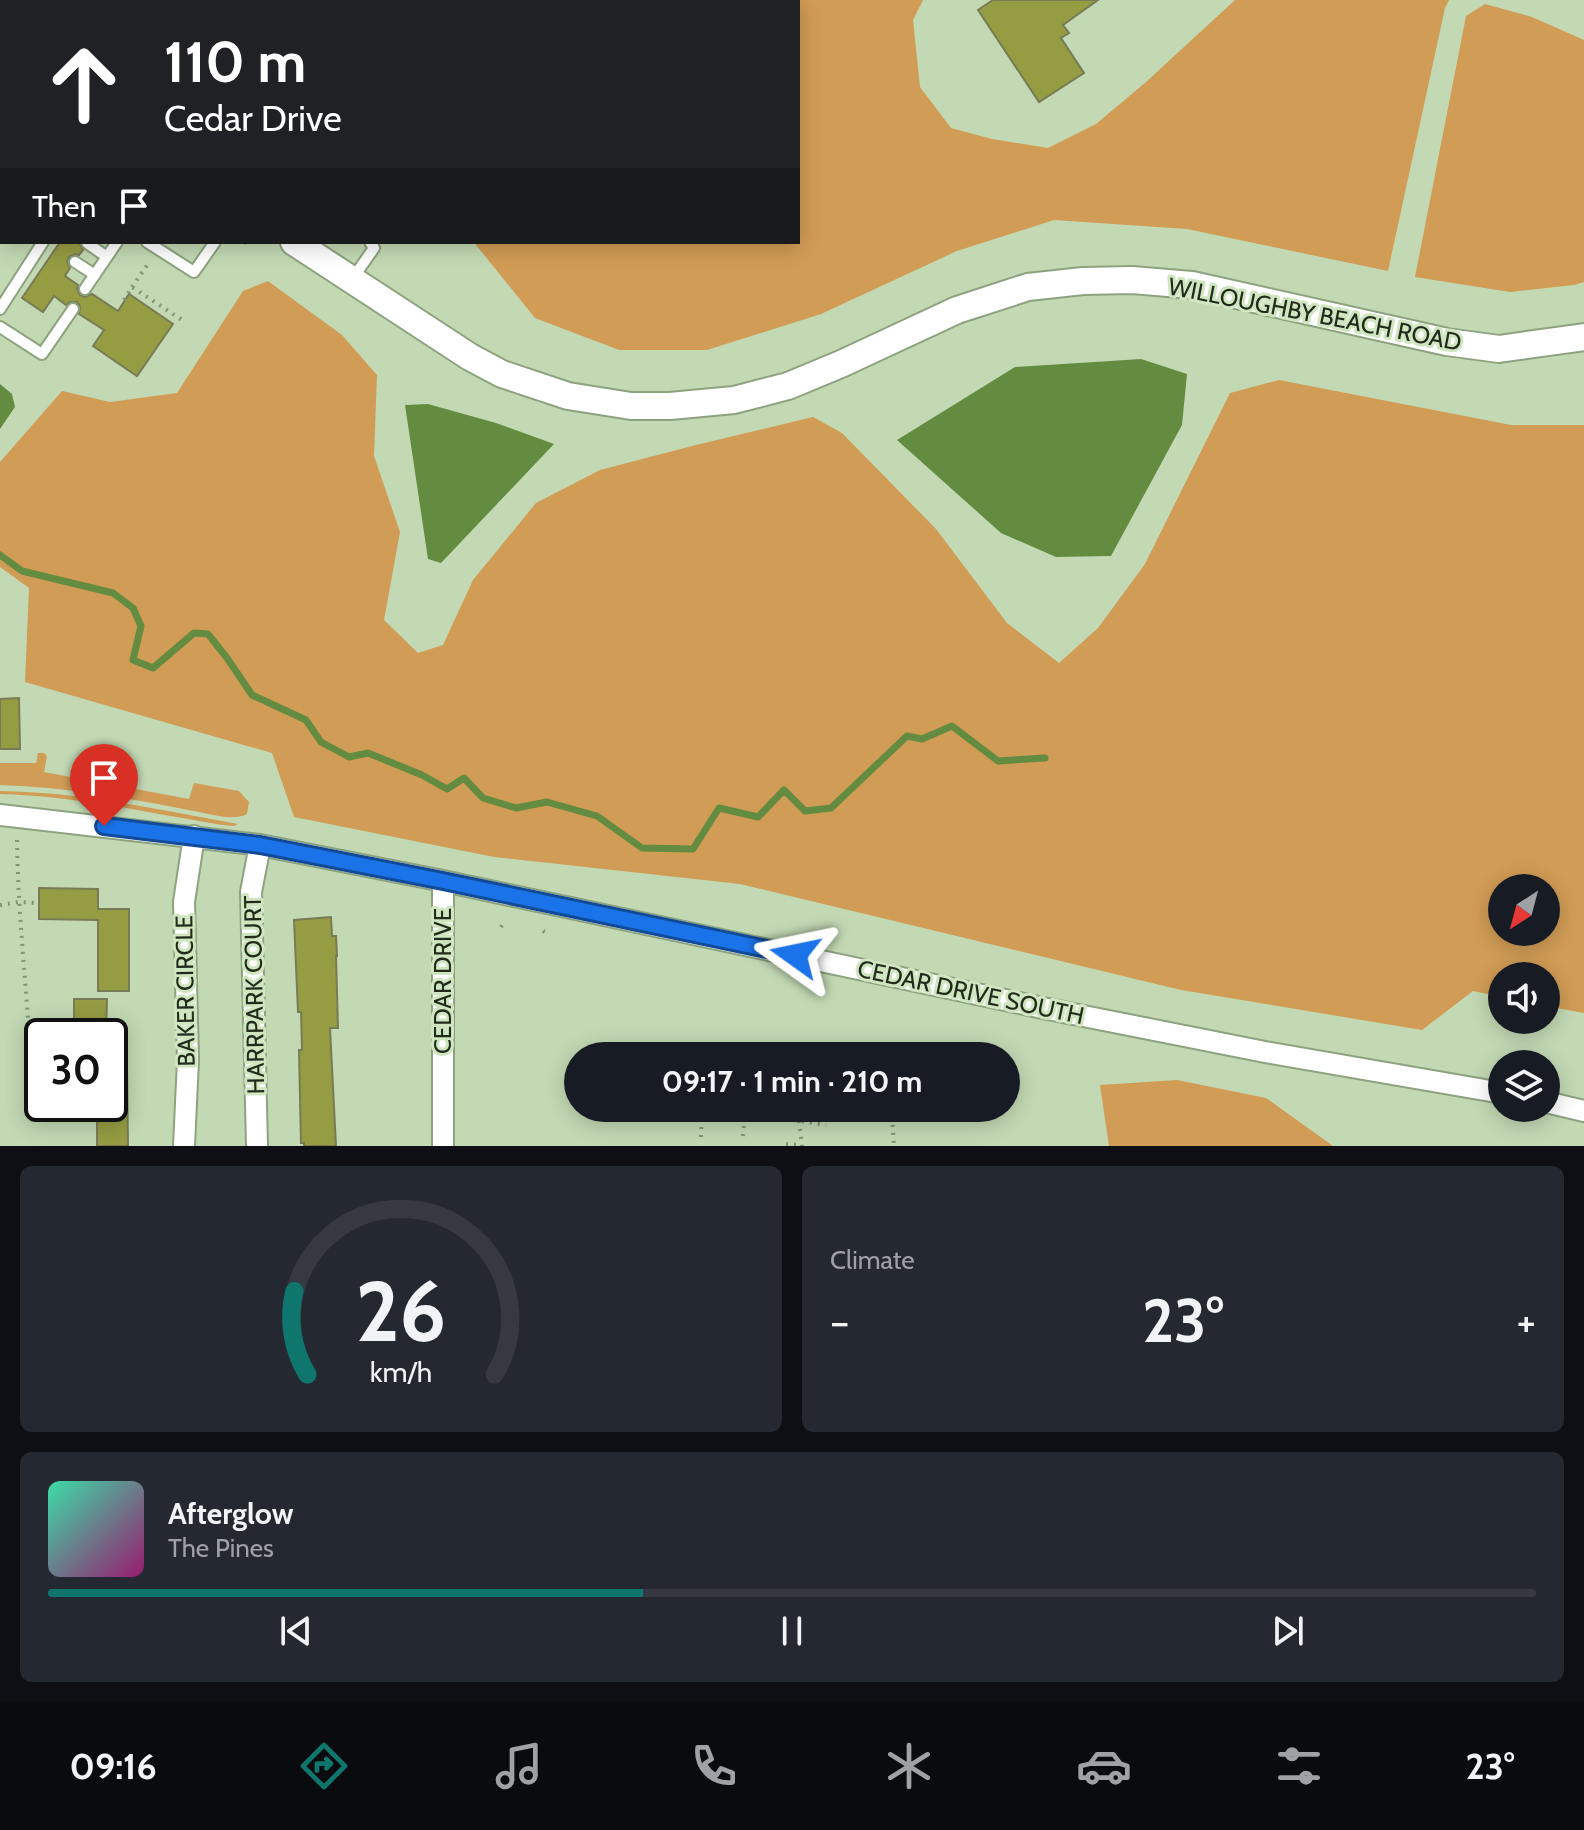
<!DOCTYPE html>
<html lang="en">
<head>
<meta charset="utf-8">
<style>
	:root { --surface:#171b24; --page:#242831; --text:#f1f3f6; --muted:#9ea1a6; --line:#363941; --accent:#0f766e }
	body { margin:0; font-family:Cabin,sans-serif; background:var(--page); color:var(--text); height:100vh; display:flex; flex-direction:column; font-size:30px; white-space:nowrap }
	* { box-sizing:border-box; margin:0 }
	p { font-size:26px; color:var(--muted) }
	.icon { flex:none; width:44px; height:44px; fill:none; stroke:currentColor; stroke-width:2; stroke-linecap:round; stroke-linejoin:round }
	.map { position:relative; height:1146px; overflow:hidden }
	.panel { display:flex; flex-direction:column; gap:20px; padding:20px; background:#0d0f14; flex:1 }
	.panel>* { flex:none }
	.banner { position:absolute; left:0px; top:0px; width:800px; height:244px; box-shadow:0 4px 20px #0003; background:#202124; color:#fff; overflow:hidden }
	.needle { width:52px; rotate:216deg }
	.controls { position:absolute; left:1488px; top:874px; display:grid; gap:16px }
	.controls a { display:grid; place-items:center; width:72px; height:72px; border-radius:50%; background:var(--surface); box-shadow:0 4px 20px #0003; font-size:40px }
	.speed { position:absolute; left:24px; top:1018px; display:flex; gap:16px; font-size:40px; font-weight:700; text-align:center }
	.speed>* { display:grid; place-content:center; width:104px; height:104px; border-radius:50%; background:var(--surface); box-shadow:0 4px 20px #0003; line-height:1 }
	.speed .limit { border:4px solid #111; border-radius:12px; background:#fff; color:#111 }
	.pin { position:absolute; display:grid; place-items:center; width:68px; height:68px; color:#fff; margin:-82px -34px; border-radius:50% 50% 50% 0; rotate:-45deg; box-shadow:0 0 8px #0007 }
	.pin .icon { rotate:45deg }
	.me { position:absolute; width:88px; margin:-44px; rotate:282deg; stroke-linejoin:round; filter:drop-shadow(0 0 6px #0008) }
	.turn { display:flex; align-items:center; gap:28px; height:168px; padding:0 32px; font-size:36px }
	.turn .icon { width:104px; height:104px; stroke-width:2.5 }
	.turn b { display:block; font-size:56px; line-height:68px }
	.then { display:flex; align-items:center; height:76px; padding:0 32px; background:#0003; gap:16px; font-size:30px }
	.big { font-size:60px; font-weight:800; line-height:1.1 }
	.panel .card { flex:1; display:flex; flex-direction:column; justify-content:center; gap:12px; min-width:0; padding:0 28px; border-radius:12px; background:var(--page) }
	.panel .dial { align-items:center; gap:0 }
	.dial svg { height:208px; overflow:visible; fill:none; stroke:var(--line); stroke-width:7; stroke-linecap:round; text-anchor:middle }
	.dial text { fill:var(--text); stroke:none }
	.song { display:flex; align-items:center; gap:24px }
	.cover { width:96px; height:96px; border-radius:12px; background:linear-gradient(135deg,hsl(160 70% 55%),hsl(320 70% 35%)) }
	.played { height:8px; border-radius:4px; background:linear-gradient(90deg,var(--accent) 40%,var(--line) 40%) }
	.keys { display:flex; justify-content:space-around; direction:ltr }
	.heat { display:flex; justify-content:space-between; align-items:center; font-size:44px; direction:ltr }
	.panel .tiles { flex:1; display:grid; gap:20px; grid-template-columns:1fr 1fr }
	.card:last-child { grid-column:span 2 }
	.trip { position:absolute; left:564px; top:1042px; width:456px; height:80px; border-radius:40px; background:var(--surface); box-shadow:0 4px 20px #0003; font-weight:800; line-height:80px; text-align:center }
	.tabs { display:flex; height:128px; justify-content:space-around; align-items:center; background:#090b0e; color:var(--muted) }
	.tabs .icon { width:56px; height:56px }
	.tabs .active { color:var(--accent) }
	.tabs b { font-size:36px; color:var(--text) }
	.map>svg:first-child { display:block }
	.green { fill:#d19c55; fill-rule:evenodd }
	.water { fill:#638c41 }
	.lines { fill:none; stroke-linecap:round; stroke-linejoin:round }
	.stream { stroke:#638c41; stroke-width:7 }
	.building { fill:#969c42; stroke:#787c56; stroke-width:2 }
	.service-casing { stroke:#8da27f; stroke-width:14 }
	.minor-casing { stroke:#8da27f; stroke-width:24 }
	.tertiary-casing { stroke:#8da27f; stroke-width:30 }
	.secondary-casing { stroke:#8da27f; stroke-width:32 }
	.path { stroke:#839377; stroke-width:4; stroke-dasharray:2 6; stroke-linecap:butt }
	.service { stroke:#fff; stroke-width:10 }
	.minor { stroke:#fff; stroke-width:20 }
	.tertiary { stroke:#fff; stroke-width:26 }
	.secondary { stroke:#fff; stroke-width:28 }
	.route-casing { stroke:#114b97; stroke-width:20 }
	.route { stroke:#1a73e8; stroke-width:14 }
	.labels { text-anchor:middle; dominant-baseline:central; stroke-width:6; stroke-linejoin:round; paint-order:stroke }
	.street-label { font-size:24px; fill:#222a1c; stroke:#d0e6c1 }
</style>
</head>
<body>
<div class="map">
<svg width="1584" height="1146" viewBox="0 0 1584 1146">
	<rect width="100%" height="100%" fill="#c3d9b4"/>
	<path class="green" d="M 655,0 L 923,0 L 913,20 L 920,87 L 951,128 L 992,139 L 1048,148 L 1096,124 L 1146,82 L 1235,0 L 1449,0 L 1445,8 L 1388,271 L 1187,229 L 1054,220 L 957,251 L 821,314 L 707,350 L 619,350 L 535,318 L 476,245 L 476,242 L 798,242 L 798,2 L 653,2 Z
		M 1485,4 L 1532,17 L 1584,40 L 1584,282 L 1574,285 L 1510,292 L 1415,277 L 1466,16 Z
		M 268,281 L 342,335 L 377,375 L 374,456 L 400,532 L 384,620 L 418,653 L 443,645 L 473,580 L 536,503 L 600,470 L 696,445 L 813,417 L 842,433 L 936,529 L 1007,623 L 1059,663 L 1098,628 L 1145,564 L 1230,393 L 1279,380 L 1511,425 L 1584,425 L 1584,1013 L 1546,1006 L 1546,976 L 1502,976 L 1502,997 L 1473,991 L 1422,1030 L 1181,990 L 740,884 L 494,857 L 294,817 L 272,753 L 25,682 L 29,588 L 0,567 L 0,462 L 62,391 L 110,402 L 177,393 L 243,291 ZM 1546,888 L 1546,932 L 1502,932 L 1502,888 Z
		M 38,753 L 44,753 L 47,756 L 44,772 L 189,799 L 194,783 L 239,791 L 249,802 L 247,814 C 234,821 213,815 199,812 C 133,799 67,787 0,785 L 0,763 L 36,763 Z
		M 0,791 C 81,792 159,810 238,824 L 234,826 L 223,825 C 149,813 76,796 0,794 Z
		M 1177,1080 L 1266,1098 L 1333,1146 L 1109,1146 L 1100,1085 Z"/>
	<path class="water" d="M 1141,359 L 1187,374 L 1182,425 L 1111,556 L 1056,557 L 1001,533 L 897,440 L 1015,367 Z
		M 0,384 L 12,394 L 15,407 L 0,429 Z
		M 428,404 L 496,423 L 554,444 L 441,563 L 428,559 L 405,405 Z"/>
	<g class="lines">
		<path class="stream" d="M 0,555 L 22,571 L 113,593 L 133,608 L 141,626 L 133,660 L 153,668 L 194,633 L 208,634 L 227,658 L 252,695 L 306,720 L 321,742 L 349,757 L 368,753 L 422,775 L 447,789 L 464,778 L 483,798 L 516,808 L 547,802 L 597,816 L 642,848 L 693,849 L 719,808 L 758,817 L 784,790 L 805,811 L 831,808 L 907,736 L 922,739 L 952,726 L 998,761 L 1045,758"/>
	</g>
	<path class="building" d="M 993,0 L 1098,0 L 1063,25 L 1069,33 L 1061,38 L 1084,73 L 1039,102 L 978,10 Z
		M 60,242 L 79,242 L 83,250 L 79,255 L 75,254 L 69,257 L 67,262 L 70,268 L 65,276 L 78,285 L 77,289 L 80,295 L 85,297 L 92,294 L 118,311 L 129,294 L 173,324 L 137,376 L 93,346 L 104,330 L 79,314 L 80,306 L 77,302 L 70,302 L 66,305 L 54,296 L 43,312 L 22,298 Z
		M 19,698 L 20,749 L 0,749 L 0,699 Z
		M 39,888 L 98,889 L 98,909 L 129,909 L 129,991 L 98,991 L 98,920 L 39,919 Z
		M 331,917 L 332,936 L 336,936 L 337,956 L 336,956 L 338,1028 L 330,1028 L 336,1146 L 304,1146 L 304,1143 L 301,1143 L 299,1050 L 302,1050 L 301,1012 L 298,1012 L 294,920 Z
		M 74,999 L 107,999 L 106,1036 L 74,1036 Z
		M 110,1067 L 127,1067 L 128,1146 L 97,1146 L 97,1104 L 110,1104 Z"/>
	<g class="lines">
		<g class="service-casing">
			<path id="service" d="M 147,242 L 194,272 L 215,242
				M 87,243 L 107,257
				M 75,262 L 95,275
				M 353,278 L 374,248 L 370,242
				M 85,289 L 117,242
				M 0,309 L 43,242
				M 0,327 L 42,354 L 73,309"/>
		</g>
		<g class="minor-casing">
			<path id="minor" d="M 326,0 L 329,2
				M 485,2 L 487,0
				M 0,815 L 260,845 L 443,881 L 1038,1007 L 1265,1052 L 1502,1093
				M 443,881 L 443,1146
				M 1546,1102 L 1584,1111
				M 184,1146 L 188,1060 L 184,902 L 194,836
				M 257,1146 L 251,892 L 260,845"/>
		</g>
		<g class="tertiary-casing">
			<path id="tertiary" d="M 0,47 L 2,48
				M 294,242 L 470,357 L 502,374 L 568,396 L 631,406 L 670,406 L 734,400 L 788,386 L 841,364 L 957,310 L 1028,287 L 1083,281 L 1132,280 L 1192,285 L 1447,342 L 1499,349 L 1584,337"/>
		</g>
		<g class="secondary-casing">
			<path id="secondary" d="M 36,2 L 41,0
				M 73,2 L 74,0
				M 0,15 L 2,14
				M 0,143 L 2,139"/>
		</g>
		<path class="path" d="M 0,83 L 2,85
			M 245,242 L 248,244
			M 132,287 L 150,261
			M 124,300 L 132,287 L 182,320
			M 17,840 C 18,915 27,990 31,1065
			M 0,905 L 18,902 L 39,903
			M 501,927 L 503,924
			M 543,931 L 546,933
			M 715,1108 L 826,1125
			M 892,1117 L 894,1146
			M 799,1121 L 802,1146
			M 743,1136 L 745,1112
			M 701,1137 L 702,1108
			M 786,1144 L 802,1145"/>
		<use href="#service" class="service"/>
		<use href="#minor" class="minor"/>
		<use href="#tertiary" class="tertiary"/>
		<use href="#secondary" class="secondary"/>
	</g>
	<g class="lines">
		<g class="route-casing">
			<path id="route" d="M 104,826 L 260,845 L 443,881 L 795,955"/>
		</g>
		<use href="#route" class="route"/>
	</g>
	<g class="labels">
		<g class="street-label">
			<text transform="translate(1315 314) rotate(11)">WILLOUGHBY BEACH ROAD</text>
			<text transform="translate(442 981) rotate(-90)">CEDAR DRIVE</text>
			<text transform="translate(185 991) rotate(-91)">BAKER CIRCLE</text>
			<text transform="translate(971 992) rotate(12)">CEDAR DRIVE SOUTH</text>
			<text transform="translate(254 995) rotate(-91)">HARRPARK COURT</text>
		</g>
	</g>
</svg>
<div class="controls">
<a><svg class="needle" viewBox="-14 -14 28 28"><path d="M0-13l5 13h-10z" fill="#e53935"/><path d="M0 13l5-13h-10z" fill="#9ea1a6"/></svg></a>
<a><svg class="icon" aria-label="sound" viewBox="0 0 24 24"><path d="M4 9h4l5-4v14l-5-4H4zM17 9q2 3 0 6"/></svg></a>
<a><svg class="icon" aria-label="layers" viewBox="0 0 24 24"><path d="M12 4l9 5-9 5-9-5zM3 14l9 5 9-5"/></svg></a>
</div>
<div class="speed"><div class="limit">30</div></div>
<div class="pin" style="left:104px;top:826px;background:#d93025"><svg class="icon" aria-label="arrive" viewBox="0 0 24 24"><path d="M6 21V4h12l-3 4 3 4H6"/></svg></div>
<svg class="me" style="left:795px;top:955px" viewBox="-20 -20 40 40"><path d="M0-17L14 15 0 8-14 15z" fill="#1a73e8" stroke="#fff" stroke-width="4"/></svg>
<div class="trip">09:17 · 1 min · 210 m</div>
<div class="banner">
<div class="turn"><svg class="icon" aria-label="ahead" viewBox="0 0 24 24"><path d="M12 20V5M6 11l6-6 6 6"/></svg><div><b>110 m</b>Cedar Drive</div></div>
<div class="then">Then<svg class="icon" aria-label="arrive" viewBox="0 0 24 24"><path d="M6 21V4h12l-3 4 3 4H6"/></svg></div>
</div>
</div>
<section class="panel">
<div class="tiles">
<div class="card dial"><svg viewBox="0 0 100 80">
<path d="M14 69A42 42 0 1 1 86 69"/>
<path d="M14 69A42 42 0 0 1 9 37" stroke="#0f766e"/>
<text x="50" y="56" font-size="32" font-weight="700">26</text>
<text x="50" y="72" font-size="11">km/h</text>
</svg></div>
<div class="card"><p>Climate</p>
<div class="heat"><a>−</a><b class="big">23°</b><a>+</a></div>
</div>
<div class="card">
<div class="song"><i class="cover"></i><div><b>Afterglow</b><p>The Pines</p></div></div>
<div class="played"></div>
<div class="keys"><svg class="icon" aria-label="previous" viewBox="0 0 24 24"><path d="M18 5L8 12l10 7zM5 5v14"/></svg><svg class="icon" aria-label="pause" viewBox="0 0 24 24"><path d="M8 5v14M16 5v14"/></svg><svg class="icon" aria-label="next" viewBox="0 0 24 24"><path d="M6 5l10 7-10 7zM19 5v14"/></svg></div>
</div>
</div>
</section>
<nav class="tabs">
<b>09:16</b>
<svg class="icon active" aria-label="directions" viewBox="0 0 24 24"><path d="M12 3l9 9-9 9-9-9zM9 14v-3h6M13 9l2 2-2 2"/></svg>
<svg class="icon" aria-label="music" viewBox="0 0 24 24"><path d="M9 18V5l10-2v13"/><circle cx="6" cy="18" r="3"/><circle cx="16" cy="16" r="3"/></svg>
<svg class="icon" aria-label="phone" viewBox="0 0 24 24"><path d="M5 4h4l2 5-3 2q2 4 5 5l2-3 5 2v4C11 20 4 13 5 4z"/></svg>
<svg class="icon" aria-label="climate" viewBox="0 0 24 24"><path d="M12 3v18M4 7l16 10M4 17L20 7"/></svg>
<svg class="icon" aria-label="car" viewBox="0 0 24 24"><path d="M5 17H2v-5l4-1 3-4h7l3 4 3 1v5h-3M9 17h6M6 11h13"/><circle cx="7" cy="17" r="2"/><circle cx="17" cy="17" r="2"/></svg>
<svg class="icon" aria-label="filters" viewBox="0 0 24 24"><path d="M4 7h16M4 17h16"/><circle cx="9" cy="7" r="2"/><circle cx="15" cy="17" r="2"/></svg>
<b>23°</b>
</nav>
</body>
</html>
